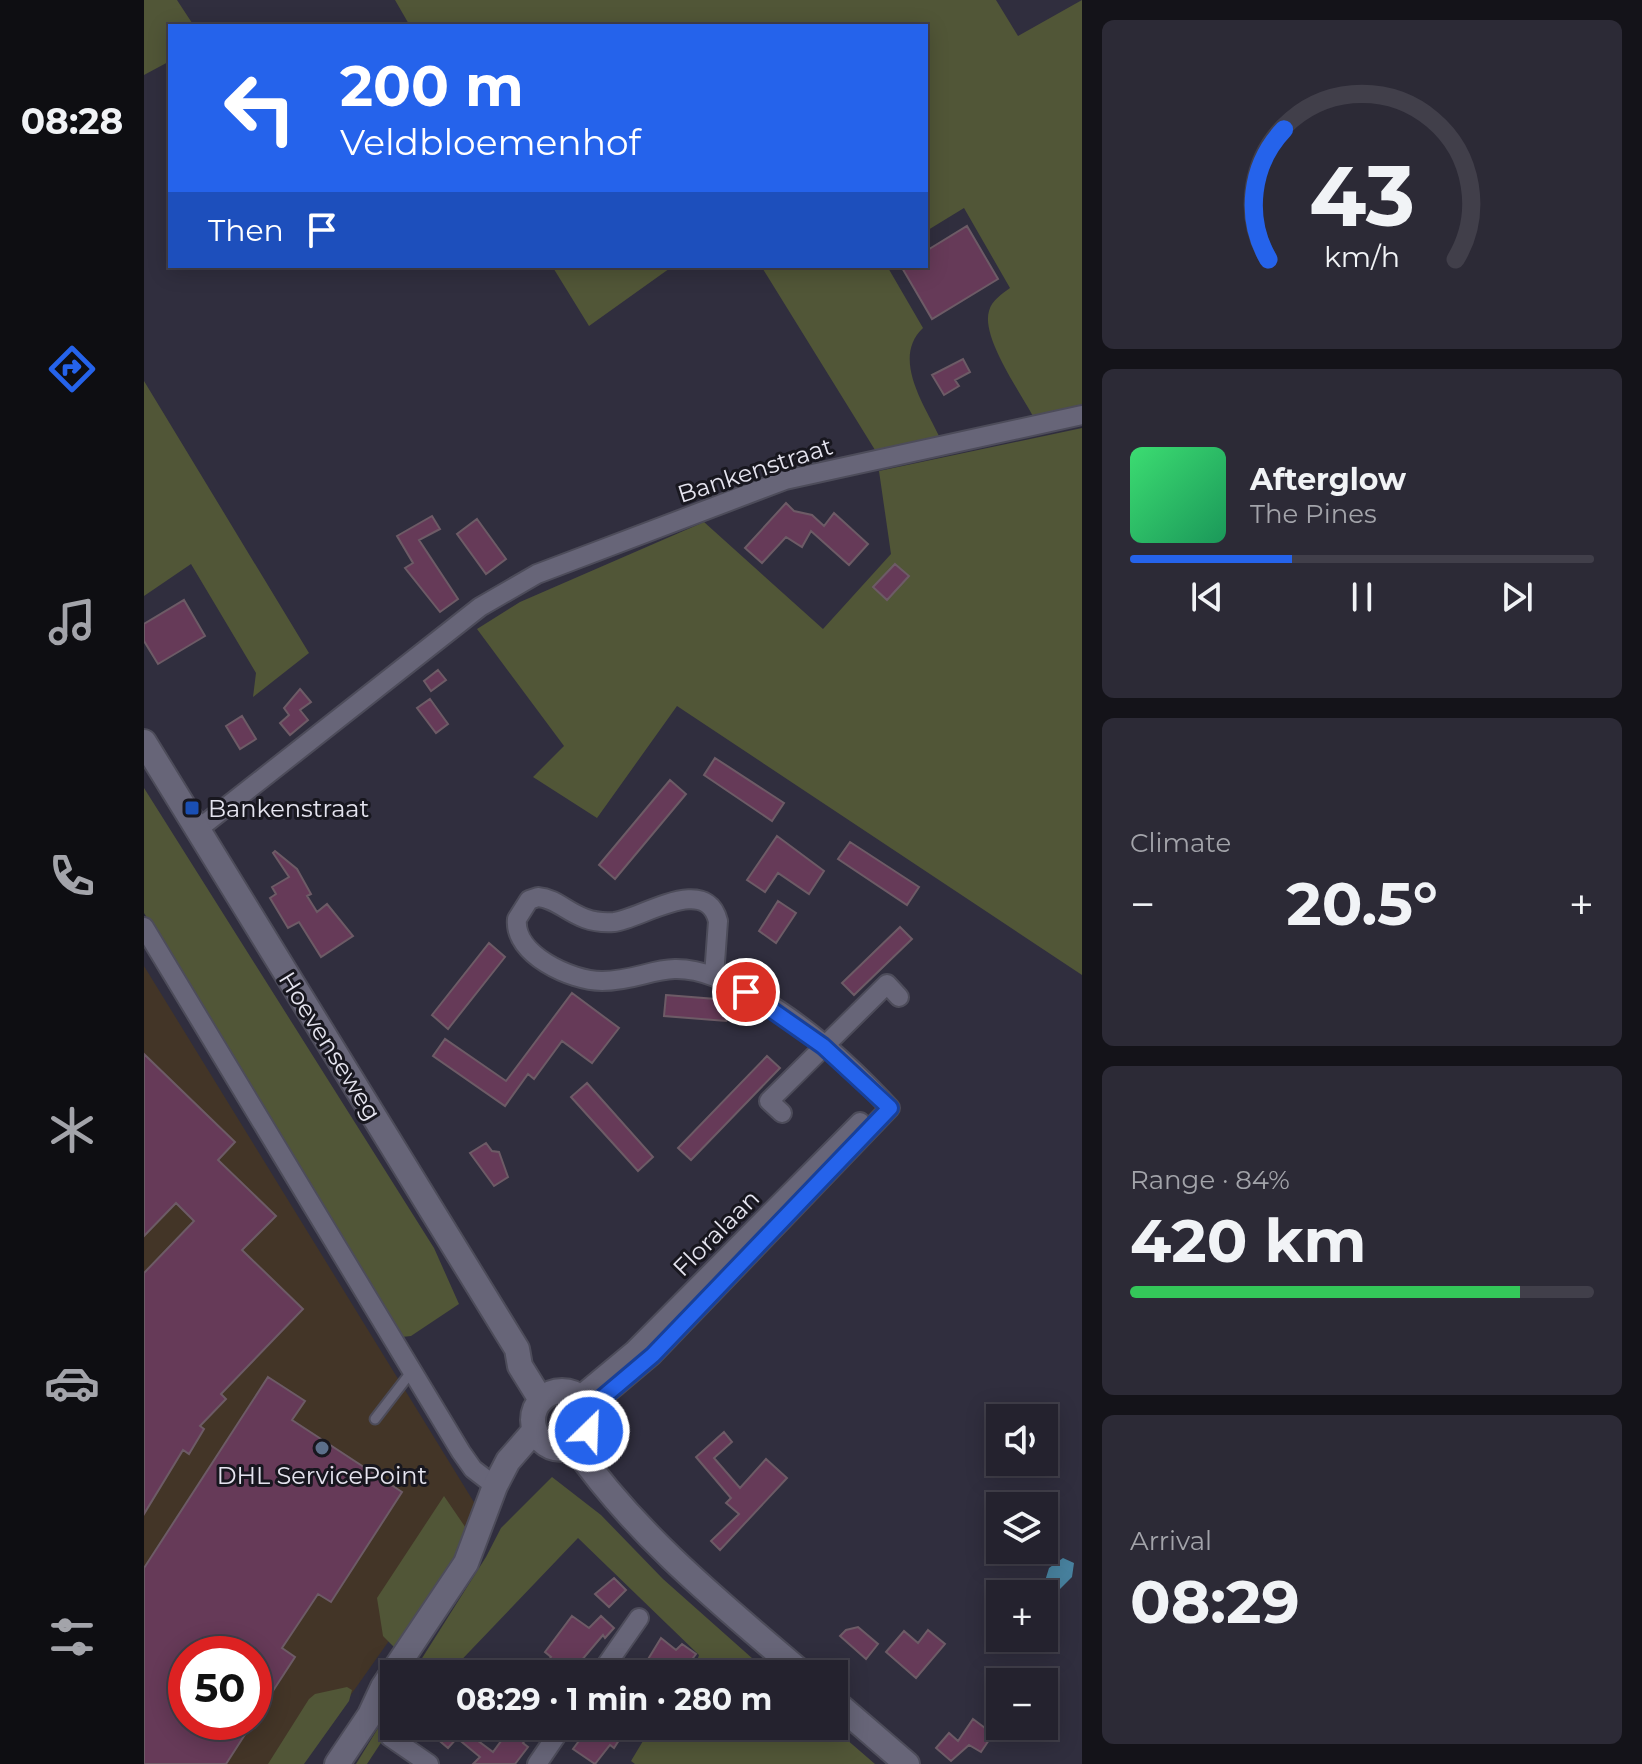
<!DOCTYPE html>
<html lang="en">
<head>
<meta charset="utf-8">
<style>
	:root { --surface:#24222e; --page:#2c2a36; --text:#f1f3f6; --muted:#a3a4aa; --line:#413f4a; --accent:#2563eb }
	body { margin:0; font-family:Montserrat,sans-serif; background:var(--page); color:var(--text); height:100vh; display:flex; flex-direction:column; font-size:30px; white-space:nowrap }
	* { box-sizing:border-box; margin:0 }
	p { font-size:26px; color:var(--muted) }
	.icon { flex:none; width:44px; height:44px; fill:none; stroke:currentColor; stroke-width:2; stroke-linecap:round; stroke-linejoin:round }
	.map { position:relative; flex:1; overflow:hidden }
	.side { display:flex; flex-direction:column; gap:20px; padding:20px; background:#141319; width:560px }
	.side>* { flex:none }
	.hud { position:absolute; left:24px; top:24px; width:760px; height:244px; border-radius:0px; box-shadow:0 4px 20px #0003,0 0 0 2px var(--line); background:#2563eb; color:#fff; overflow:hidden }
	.controls { position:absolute; left:842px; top:1404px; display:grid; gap:16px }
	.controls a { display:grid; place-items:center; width:72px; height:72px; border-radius:0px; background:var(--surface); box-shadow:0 4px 20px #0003,0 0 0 2px var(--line); font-size:40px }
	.speed { position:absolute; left:24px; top:1636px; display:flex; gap:16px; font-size:40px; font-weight:700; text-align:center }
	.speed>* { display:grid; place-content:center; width:104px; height:104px; border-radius:50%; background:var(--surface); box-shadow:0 4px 20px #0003,0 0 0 2px var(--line); line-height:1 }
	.speed .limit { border:12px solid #d22; background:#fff; color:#111 }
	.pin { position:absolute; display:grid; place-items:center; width:68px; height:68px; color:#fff; margin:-34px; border:4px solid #fff; border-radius:50%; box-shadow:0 2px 8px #0007 }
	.me { position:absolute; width:88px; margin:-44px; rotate:24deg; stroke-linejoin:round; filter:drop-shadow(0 0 6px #0008) }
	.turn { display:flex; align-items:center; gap:28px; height:168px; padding:0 40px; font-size:36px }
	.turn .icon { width:104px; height:104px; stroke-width:2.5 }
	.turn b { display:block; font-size:56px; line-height:68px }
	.then { display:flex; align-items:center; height:76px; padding:0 40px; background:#0003; gap:16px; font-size:30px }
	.big { font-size:60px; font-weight:700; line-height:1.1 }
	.side .widget { flex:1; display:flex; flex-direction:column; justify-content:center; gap:12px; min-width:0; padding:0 28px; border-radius:12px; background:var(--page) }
	.side .dial { align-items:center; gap:0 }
	.dial svg { height:208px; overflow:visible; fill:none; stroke:var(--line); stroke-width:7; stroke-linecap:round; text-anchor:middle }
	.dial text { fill:var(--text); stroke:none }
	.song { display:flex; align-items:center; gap:24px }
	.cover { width:96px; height:96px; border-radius:12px; background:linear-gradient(135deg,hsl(140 70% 55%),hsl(150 70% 35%)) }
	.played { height:8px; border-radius:4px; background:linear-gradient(90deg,var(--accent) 35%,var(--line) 35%) }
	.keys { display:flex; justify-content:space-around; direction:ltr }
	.heat { display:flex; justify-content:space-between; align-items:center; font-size:44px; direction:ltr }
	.charge { height:12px; border-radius:6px; background:linear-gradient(90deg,#34c759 84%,var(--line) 0) }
	.trip { position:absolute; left:236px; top:1660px; width:468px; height:80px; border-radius:0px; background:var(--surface); box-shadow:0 4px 20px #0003,0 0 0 2px var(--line); font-weight:700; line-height:80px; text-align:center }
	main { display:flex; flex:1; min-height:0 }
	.menu { display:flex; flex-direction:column; width:144px; justify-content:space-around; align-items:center; background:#0e0e12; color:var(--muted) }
	.menu .icon { width:56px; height:56px }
	.menu .on { color:var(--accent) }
	.menu b { font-size:36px; color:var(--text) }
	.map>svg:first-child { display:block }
	.industrial { fill:#433527; fill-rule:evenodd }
	.green { fill:#515637 }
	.water { fill:#48829f }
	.building { fill:#663a58; stroke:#6d5b66; stroke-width:2 }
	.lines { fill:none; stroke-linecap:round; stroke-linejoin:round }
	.lane-casing { stroke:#4d4c5a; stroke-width:13 }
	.street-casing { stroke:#4d4c5a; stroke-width:22 }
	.secondary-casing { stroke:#4d4c5a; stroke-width:28 }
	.lane { stroke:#676578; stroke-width:9 }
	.street { stroke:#676578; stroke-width:18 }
	.secondary { stroke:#676578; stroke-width:24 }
	.route-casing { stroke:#184099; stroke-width:20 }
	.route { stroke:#2563eb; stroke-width:14 }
	.transit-dot { fill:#1a4fb4; stroke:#18171f; stroke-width:3 }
	.service-dot { fill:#5c6f8a; stroke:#18171f; stroke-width:3 }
	.labels { text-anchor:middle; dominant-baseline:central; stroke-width:6; stroke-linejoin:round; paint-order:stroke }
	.street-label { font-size:24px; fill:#e5e4ef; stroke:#18171f }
	.poi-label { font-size:24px; fill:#e5e4ef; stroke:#18171f; text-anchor:start }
</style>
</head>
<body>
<main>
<nav class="menu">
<b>08:28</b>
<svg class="icon on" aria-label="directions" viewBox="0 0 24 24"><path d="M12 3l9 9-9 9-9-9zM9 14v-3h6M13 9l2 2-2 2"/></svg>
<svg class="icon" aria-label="music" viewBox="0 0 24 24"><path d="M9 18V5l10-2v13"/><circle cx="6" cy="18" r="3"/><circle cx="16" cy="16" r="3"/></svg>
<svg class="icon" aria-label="phone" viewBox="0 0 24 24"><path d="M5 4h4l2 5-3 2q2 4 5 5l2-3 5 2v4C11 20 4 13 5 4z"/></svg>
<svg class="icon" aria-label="climate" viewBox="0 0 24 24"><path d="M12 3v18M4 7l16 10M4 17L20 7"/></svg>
<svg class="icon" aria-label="car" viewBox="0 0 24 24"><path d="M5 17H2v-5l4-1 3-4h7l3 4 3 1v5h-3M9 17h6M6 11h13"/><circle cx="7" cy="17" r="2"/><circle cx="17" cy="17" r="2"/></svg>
<svg class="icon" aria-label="filters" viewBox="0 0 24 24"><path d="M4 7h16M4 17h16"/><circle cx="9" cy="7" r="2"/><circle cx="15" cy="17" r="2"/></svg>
</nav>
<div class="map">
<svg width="938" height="1764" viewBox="0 0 938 1764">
	<rect width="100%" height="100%" fill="#302e3e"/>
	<path class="industrial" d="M 0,966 L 336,1512 L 158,1764 L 0,1764 ZM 42,1654 L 110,1654 L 110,1722 L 42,1722 Z"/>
	<path class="green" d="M 0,0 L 33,0 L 50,26 L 26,26 L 26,61 L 0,75 Z
		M 251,0 L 852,0 L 874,36 L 938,0 L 938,406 L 889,416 C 876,392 837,337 845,311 C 848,300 858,294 866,288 L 820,208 L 784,230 L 782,226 L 782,26 L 266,26 Z
		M 408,266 L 529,266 L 445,326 Z
		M 617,266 L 743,266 L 779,328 C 747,358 781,406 795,436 L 731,450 Z
		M 0,381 L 165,653 L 109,697 L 112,673 L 47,564 L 0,596 Z
		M 938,428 L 938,975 L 533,706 L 453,818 L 389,777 L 420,746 L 333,629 L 376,602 L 560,522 L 679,629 L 747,554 L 735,471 Z
		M 0,788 L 290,1248 L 315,1304 L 267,1336 L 258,1337 L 0,913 Z
		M 408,1477 L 457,1515 L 519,1579 L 626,1674 L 549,1674 L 555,1655 L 434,1538 L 304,1674 L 268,1674 L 342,1557 L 357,1528 Z
		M 300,1496 L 326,1534 L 252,1649 L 239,1636 L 233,1598 Z
		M 203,1687 L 208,1690 L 205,1701 L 160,1764 L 124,1764 L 165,1699 L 171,1694 Z
		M 250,1702 L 250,1723 L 223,1764 L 212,1764 Z
		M 508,1726 L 687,1726 L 731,1764 L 491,1764 L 487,1761 Z"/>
	<path class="water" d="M 919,1558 L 930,1563 L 928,1577 L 908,1597 L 900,1612 L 900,1594 L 897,1594 L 905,1568 Z"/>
	<path class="building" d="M 823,226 L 854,279 L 788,319 L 757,266 L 782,266 L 782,251 Z
		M 819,359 L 826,372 L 811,380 L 815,386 L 800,395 L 788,375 Z
		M 642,503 L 650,511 L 668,515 L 680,526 L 690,513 L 724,544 L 705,565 L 667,531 L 658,547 L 642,537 L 618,563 L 601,548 Z
		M 288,516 L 296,529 L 275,540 L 314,599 L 296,612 L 261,568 L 269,563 L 253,536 Z
		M 333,519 L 362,559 L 342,574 L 313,534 Z
		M 751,564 L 765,576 L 743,600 L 729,587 Z
		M 40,600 L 61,636 L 14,664 L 0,641 L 0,624 Z
		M 294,670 L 302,680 L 287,691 L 280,681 Z
		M 156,689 L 167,702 L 156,710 L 164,720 L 146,735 L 136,723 L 145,715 L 140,708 Z
		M 286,699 L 304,724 L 292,733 L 273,708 Z
		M 98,716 L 112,739 L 96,749 L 82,726 Z
		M 571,758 L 640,803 L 628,821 L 560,775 Z
		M 526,780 L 542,794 L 471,879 L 455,865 Z
		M 633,836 L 680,871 L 665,894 L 634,873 L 621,892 L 603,880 Z
		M 706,842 L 775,887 L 763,905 L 694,859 Z
		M 131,851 L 153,869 L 167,894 L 163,896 L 173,912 L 183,904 L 209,936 L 177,957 L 155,922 L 144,928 L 126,898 L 132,894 L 128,887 L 145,877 L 129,853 Z
		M 634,901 L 652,913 L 632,943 L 615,931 Z
		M 756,927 L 768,939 L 710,995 L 698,983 Z
		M 345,943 L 361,957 L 304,1029 L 288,1015 Z
		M 428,993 L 475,1028 L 448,1063 L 418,1041 L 390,1079 L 384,1074 L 361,1106 L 289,1056 L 301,1039 L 362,1081 Z
		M 522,995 L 584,1000 L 582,1021 L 520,1016 Z
		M 0,1054 L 91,1142 L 74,1160 L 132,1216 L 98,1250 L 159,1309 L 77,1394 L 82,1399 L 56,1426 L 60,1429 L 45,1454 L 39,1450 L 0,1514 L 0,1273 L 50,1221 L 32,1203 L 0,1236 Z
		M 623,1056 L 636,1068 L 547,1160 L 534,1148 Z
		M 443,1083 L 509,1157 L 494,1171 L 427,1097 Z
		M 342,1143 L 348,1151 L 355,1152 L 364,1177 L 350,1186 L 326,1153 Z
		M 124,1377 L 161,1401 L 148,1420 L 258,1492 L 187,1602 L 174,1594 L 138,1648 L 151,1657 L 110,1720 L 110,1654 L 42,1654 L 42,1722 L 109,1722 L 82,1764 L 0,1764 L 0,1568 Z
		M 580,1432 L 588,1442 L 570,1458 L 596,1488 L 622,1459 L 643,1478 L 576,1550 L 567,1541 L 595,1514 L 582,1503 L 587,1498 L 552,1457 Z
		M 470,1578 L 482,1590 L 465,1607 L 451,1594 Z
		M 428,1616 L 445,1628 L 457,1616 L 470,1628 L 461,1638 L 459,1635 L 426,1674 L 394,1674 L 407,1657 L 401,1652 Z
		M 714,1627 L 734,1644 L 722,1659 L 696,1636 L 702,1630 Z
		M 784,1630 L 801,1644 L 772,1678 L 742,1652 L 760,1631 L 774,1643 Z
		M 517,1638 L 532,1650 L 538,1644 L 552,1654 L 537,1674 L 495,1674 Z
		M 829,1719 L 849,1734 L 837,1752 L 825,1745 L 807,1761 L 792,1748 L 805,1733 L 814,1741 Z
		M 278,1726 L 332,1726 L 325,1734 L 349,1752 L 368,1726 L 392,1726 L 379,1743 L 384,1747 L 371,1764 L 329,1764 L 336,1757 L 313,1738 L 304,1748 Z
		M 446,1726 L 484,1726 L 470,1748 L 466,1745 L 451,1764 L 429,1749 Z"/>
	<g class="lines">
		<g class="lane-casing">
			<path id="lane" d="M 231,1419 L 268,1371"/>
		</g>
		<g class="street-casing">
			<path id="street" d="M 53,830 L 336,607 L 393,574 L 641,480 L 938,415
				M 0,927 L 317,1452 L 329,1469 L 351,1486
				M 638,1113 L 625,1101 L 743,984 L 755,997
				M 435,1396 L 489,1351 L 716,1122
				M 445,1409 L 509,1355 L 746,1108 C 699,1057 637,1002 571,977 C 519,957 503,981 458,981 C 427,981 369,954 373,919 L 385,900 L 394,897 C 419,899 430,925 470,922 C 497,919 562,873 574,921 L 570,976
				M 456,1674 L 495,1618
				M 246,1737 L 285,1764
				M 393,1764 L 419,1726"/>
		</g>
		<g class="secondary-casing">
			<path id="secondary" d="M 0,742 L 373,1349 L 376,1366 L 397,1400
				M389 1420a29 29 0 1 1 58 0a29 29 0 1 1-58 0Z
				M 430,1446 C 492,1535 577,1604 659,1674
				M 690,1701 L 763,1764
				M 193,1764 L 226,1715 L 239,1687 L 322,1563 L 351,1486 L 364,1461 L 391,1430"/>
		</g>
		<use href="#lane" class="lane"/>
		<use href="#street" class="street"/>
		<use href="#secondary" class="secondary"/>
	</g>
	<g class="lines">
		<g class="route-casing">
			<path id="route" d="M 445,1431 L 445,1409 L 509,1355 L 746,1108 L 679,1046 L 602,992"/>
		</g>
		<use href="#route" class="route"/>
	</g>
	<rect class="transit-dot" x="40" y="800" width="16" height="16" rx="4"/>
	<circle class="service-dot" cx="178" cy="1448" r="8"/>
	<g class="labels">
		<g class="street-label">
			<text transform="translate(611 470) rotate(-18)">Bankenstraat</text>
			<text transform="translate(186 1046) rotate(58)">Hoevenseweg</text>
			<text transform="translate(572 1233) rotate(-45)">Floralaan</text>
		</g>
		<g class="poi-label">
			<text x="64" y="808">Bankenstraat</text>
			<text x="178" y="1475" text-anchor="middle">DHL ServicePoint</text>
		</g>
	</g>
</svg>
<div class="controls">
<a><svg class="icon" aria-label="sound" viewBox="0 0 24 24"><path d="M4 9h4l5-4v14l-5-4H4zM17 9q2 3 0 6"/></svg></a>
<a><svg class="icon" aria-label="layers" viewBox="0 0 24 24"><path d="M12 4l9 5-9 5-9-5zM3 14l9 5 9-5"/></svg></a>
<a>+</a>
<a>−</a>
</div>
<div class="speed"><div class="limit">50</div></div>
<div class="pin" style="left:602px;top:992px;background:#d93025"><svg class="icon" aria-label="arrive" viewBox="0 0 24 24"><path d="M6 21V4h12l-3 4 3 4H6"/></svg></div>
<svg class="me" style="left:445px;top:1431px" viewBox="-20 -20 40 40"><circle r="17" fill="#2563eb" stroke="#fff" stroke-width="3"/><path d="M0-11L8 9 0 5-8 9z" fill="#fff"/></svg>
<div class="trip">08:29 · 1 min · 280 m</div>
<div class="hud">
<div class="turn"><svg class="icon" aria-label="left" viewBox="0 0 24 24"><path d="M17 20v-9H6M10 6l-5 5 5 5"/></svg><div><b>200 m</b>Veldbloemenhof</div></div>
<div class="then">Then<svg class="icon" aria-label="arrive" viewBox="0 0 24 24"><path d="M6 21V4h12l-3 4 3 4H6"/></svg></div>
</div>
</div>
<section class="side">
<div class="widget dial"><svg viewBox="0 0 100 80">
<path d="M14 69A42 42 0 1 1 86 69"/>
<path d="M14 69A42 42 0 0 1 20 19" stroke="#2563eb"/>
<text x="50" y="56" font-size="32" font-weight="700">43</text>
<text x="50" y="72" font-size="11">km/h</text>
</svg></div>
<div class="widget">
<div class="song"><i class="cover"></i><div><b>Afterglow</b><p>The Pines</p></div></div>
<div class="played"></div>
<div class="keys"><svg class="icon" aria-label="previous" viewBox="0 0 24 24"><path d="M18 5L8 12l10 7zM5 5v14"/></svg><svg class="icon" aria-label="pause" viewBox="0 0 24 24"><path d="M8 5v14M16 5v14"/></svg><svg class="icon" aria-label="next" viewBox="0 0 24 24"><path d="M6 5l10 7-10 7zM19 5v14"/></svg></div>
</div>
<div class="widget"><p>Climate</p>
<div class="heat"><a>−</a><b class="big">20.5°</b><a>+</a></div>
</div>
<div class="widget"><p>Range · 84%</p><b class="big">420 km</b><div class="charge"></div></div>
<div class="widget"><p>Arrival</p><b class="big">08:29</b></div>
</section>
</main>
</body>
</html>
